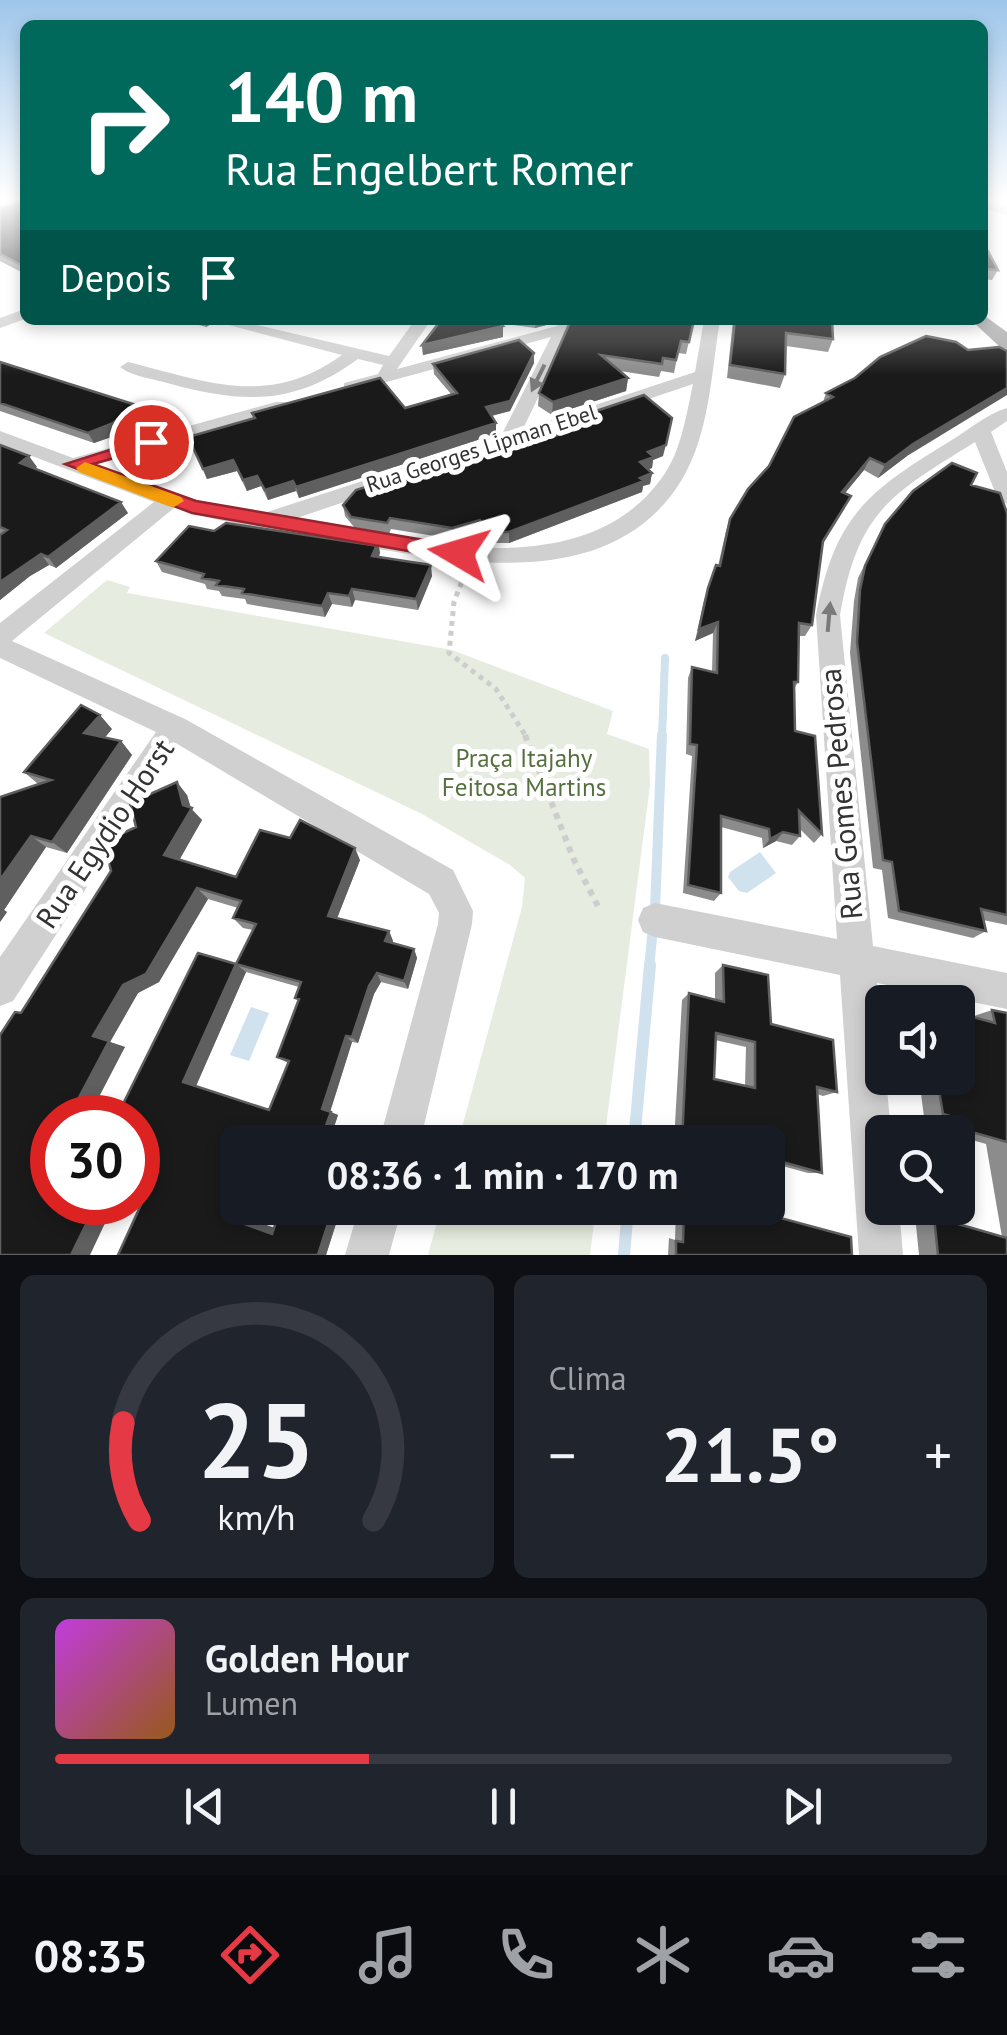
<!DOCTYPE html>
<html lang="pt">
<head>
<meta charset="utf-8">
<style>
	:root { --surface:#171b24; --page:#20242c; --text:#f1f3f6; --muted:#9ea1a6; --line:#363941; --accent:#e63946 }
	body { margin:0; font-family:"PT Sans",sans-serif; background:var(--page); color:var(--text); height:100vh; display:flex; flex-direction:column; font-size:38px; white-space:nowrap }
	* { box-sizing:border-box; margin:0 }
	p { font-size:32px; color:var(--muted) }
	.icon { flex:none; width:55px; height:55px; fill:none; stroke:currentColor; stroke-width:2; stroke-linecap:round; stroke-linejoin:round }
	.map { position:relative; height:1255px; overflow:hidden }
	.details { display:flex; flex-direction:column; gap:20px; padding:20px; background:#0d0f14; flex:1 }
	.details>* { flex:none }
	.banner { position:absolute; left:20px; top:20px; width:968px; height:305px; border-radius:15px; box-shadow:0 5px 15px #0003; background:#00695c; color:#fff; overflow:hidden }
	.buttons { position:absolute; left:865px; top:985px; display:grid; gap:20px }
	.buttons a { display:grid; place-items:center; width:110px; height:110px; border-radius:15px; background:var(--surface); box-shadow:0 5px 15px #0003; font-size:50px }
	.speed { position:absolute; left:30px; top:1095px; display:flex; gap:20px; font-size:50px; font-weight:700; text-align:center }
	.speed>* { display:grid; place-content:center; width:130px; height:130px; border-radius:50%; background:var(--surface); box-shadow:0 5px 15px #0003; line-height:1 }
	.speed .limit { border:15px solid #d22; background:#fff; color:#111 }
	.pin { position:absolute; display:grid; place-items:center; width:85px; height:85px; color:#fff; margin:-42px; border:5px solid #fff; border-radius:50%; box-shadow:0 2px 10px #0007 }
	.me { position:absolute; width:110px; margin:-55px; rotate:277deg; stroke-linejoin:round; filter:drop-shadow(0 0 8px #0008) }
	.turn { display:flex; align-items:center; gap:35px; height:210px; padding:0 40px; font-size:45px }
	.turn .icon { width:130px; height:130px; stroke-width:2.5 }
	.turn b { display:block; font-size:70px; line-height:85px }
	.then { display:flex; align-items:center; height:95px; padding:0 40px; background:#0003; gap:20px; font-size:38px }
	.big { font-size:75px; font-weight:600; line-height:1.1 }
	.details .card { flex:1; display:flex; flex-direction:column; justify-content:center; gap:15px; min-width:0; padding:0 35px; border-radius:15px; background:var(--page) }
	.details .dial { align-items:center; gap:0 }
	.dial svg { height:260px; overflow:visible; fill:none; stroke:var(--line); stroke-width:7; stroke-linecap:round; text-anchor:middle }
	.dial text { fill:var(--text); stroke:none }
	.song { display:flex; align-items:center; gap:30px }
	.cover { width:120px; height:120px; border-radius:15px; background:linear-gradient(135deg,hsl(290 70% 55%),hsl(30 70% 35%)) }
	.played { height:10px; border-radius:5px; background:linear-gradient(90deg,var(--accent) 35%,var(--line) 35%) }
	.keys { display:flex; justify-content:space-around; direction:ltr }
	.heat { display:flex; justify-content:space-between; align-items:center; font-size:55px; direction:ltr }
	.details .tiles { flex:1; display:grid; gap:20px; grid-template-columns:1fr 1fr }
	.card:last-child { grid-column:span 2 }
	.trip { position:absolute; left:220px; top:1125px; width:565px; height:100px; border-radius:15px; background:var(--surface); box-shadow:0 5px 15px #0003; font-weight:600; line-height:100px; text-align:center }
	.menu { display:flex; height:160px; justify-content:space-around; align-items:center; background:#090b0e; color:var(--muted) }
	.menu .icon { width:70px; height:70px }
	.menu .current { color:var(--accent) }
	.menu b { font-size:45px; color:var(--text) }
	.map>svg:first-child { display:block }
	.green { fill:#e6ecdf }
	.water { fill:#cfe2ee }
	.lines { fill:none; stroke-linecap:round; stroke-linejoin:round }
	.stream-far2 { stroke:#cfe2ee; stroke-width:8 }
	.stream-far1 { stroke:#cfe2ee; stroke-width:10 }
	.stream { stroke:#cfe2ee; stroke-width:12 }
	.path-far1 { stroke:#cdcdcd; stroke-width:5; stroke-dasharray:5 5; stroke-linecap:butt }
	.path { stroke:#cdcdcd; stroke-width:6; stroke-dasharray:6 6; stroke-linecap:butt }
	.minor { fill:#d0d0d0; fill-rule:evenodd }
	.major { fill:#ababab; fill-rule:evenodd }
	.wall { fill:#8c8c8c; fill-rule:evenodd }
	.shaded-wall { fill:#5f5f5f }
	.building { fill:#1a1a1a; stroke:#5f5f5f; stroke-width:2.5; fill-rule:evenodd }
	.oneway { fill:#7a7a7a }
	.route { fill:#e63946; stroke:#96252e; stroke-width:2.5 }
	.slow { fill:#f59e0b }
	.labels { text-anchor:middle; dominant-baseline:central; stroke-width:10; stroke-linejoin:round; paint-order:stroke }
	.far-street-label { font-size:22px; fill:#333; stroke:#fff }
	.park-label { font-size:25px; fill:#56703f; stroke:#fff }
	.near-street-label { font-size:30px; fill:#333; stroke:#fff }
</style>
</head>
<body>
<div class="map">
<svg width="1007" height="1255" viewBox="0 0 1007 1255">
	<rect width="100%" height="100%" fill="#fff"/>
	<path class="green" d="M 107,580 L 130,587 L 127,593 L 452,650 L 613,711 L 607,734 L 649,749 L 650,785 L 604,1142 L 458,1142 L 522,907 L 525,878 L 510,865 L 422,814 L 44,633 Z
		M 441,1208 L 596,1208 L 590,1255 L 428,1255 Z"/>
	<path class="water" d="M 760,852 L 776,873 L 747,893 L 739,891 L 728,877 L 730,872 Z
		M 251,1007 L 269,1013 L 249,1061 L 230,1055 Z"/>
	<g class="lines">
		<path class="stream-far2" d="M 662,738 L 665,658"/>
		<path class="stream-far1" d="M 655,909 L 662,735
			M 649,968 L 653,928"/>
		<path class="stream" d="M 634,1142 L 650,965
			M 624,1255 L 628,1208"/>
		<path class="path-far1" d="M 465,573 L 454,602 L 449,653 L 496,689 L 527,738"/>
		<path class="path" d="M 525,735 L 574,860 L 600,910"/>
		<path class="minor" d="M 982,201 L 1007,207 L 1007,215 L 982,208 Z
			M 25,309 L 25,319 L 0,328 L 0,318 Z
			M 236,320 L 389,356 L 415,320 L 431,320 L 397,369 L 557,326 L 559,320 L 575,320 L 523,429 L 695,372 L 704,320 L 720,320 C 711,373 710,434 681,481 C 610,596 453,562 345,543 C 287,534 230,525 174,508 L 12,641 L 185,719 L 453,870 L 473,911 L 472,924 L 420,1142 L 379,1142 L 438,924 L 439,913 L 429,894 L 179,745 L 13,1001 L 0,1006 L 0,957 L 156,732 L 0,658 L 0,623 L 154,502 L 0,444 L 0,431 L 73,458 L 276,402 L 288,402 L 288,410 L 91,465 L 179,496 L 261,514 L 501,436 L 551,337 L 350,392 L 344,391 L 344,383 L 378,374 L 383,365 L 358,359 C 295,405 245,404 171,384 C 155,379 133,377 120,367 L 128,362 C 208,382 268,408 342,355 L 225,324 ZM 693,384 C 686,416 681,453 661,479 C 580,590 403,538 291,520 Z
			M 1007,408 L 1007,421 L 991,432 L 1007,472 L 1007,504 L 997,497 L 975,442 C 890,495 858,511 840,615 L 873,946 L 1007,973 L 1007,1009 L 877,983 L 882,1078 L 886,1078 L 891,1132 L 882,1132 L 882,1208 L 899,1208 L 903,1255 L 859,1255 L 840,975 L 655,937 L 643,932 L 638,920 L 643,908 L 655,903 L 837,939 L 816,615 C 835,518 865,493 947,443 C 966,432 986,414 1007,408 Z
			M 359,1208 L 402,1208 L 389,1255 L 345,1255 Z"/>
		<path class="major" d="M 982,314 L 1007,332 L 1007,349 L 1000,347 L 971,320 L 982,320 Z"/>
	</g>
	<path class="wall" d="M 25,201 L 25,274 L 0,261 L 0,208 Z
		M 982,250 L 998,270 L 992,280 L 982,279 Z
		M 181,320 L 218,320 L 206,327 Z
		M 491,320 L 556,320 L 554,323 L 535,328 L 500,323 L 503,337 L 423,355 L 422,345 L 488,324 Z
		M 572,320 L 694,320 L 686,354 L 678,353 L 674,373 L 661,371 L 659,377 L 620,371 L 628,378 L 626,391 L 552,415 L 538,406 L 539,393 Z
		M 733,320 L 832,320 L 833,339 L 828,352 L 786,346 L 785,374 L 780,388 L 727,378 Z
		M 534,353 L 534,363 L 510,411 L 492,416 L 496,423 L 496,434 L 299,498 L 296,491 L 268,500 L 261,486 L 247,491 L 237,471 L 207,479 L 188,437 L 254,419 L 252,413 L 405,408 L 451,394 L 434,374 L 433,364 Z
		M 0,362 L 144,416 L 117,435 L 94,443 L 0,411 Z
		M 855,378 L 907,456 L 878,478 L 864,470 L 845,493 L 845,508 L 823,544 L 812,625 L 805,636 L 799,636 L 798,682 L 794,689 L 795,731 L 822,834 L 814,843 L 800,829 L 800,836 L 792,845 L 776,841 L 763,848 L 762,838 L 721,827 L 721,893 L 714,901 L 683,893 L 692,756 L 686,754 L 688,678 L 692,667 L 712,672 L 713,633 L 695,641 L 704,600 L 716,565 L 718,566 L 726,531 L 730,519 L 769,466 L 823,402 L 826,393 Z
		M 569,420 L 663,456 L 653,460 L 652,468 L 648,469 L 652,473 L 650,484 L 643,486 L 642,492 L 509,543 L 485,543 L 481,531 L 453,539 L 391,529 L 389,534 L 354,527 L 345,516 L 343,505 L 567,432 Z
		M 0,445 L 37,467 L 35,468 L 128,513 L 56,568 L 49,565 L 30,576 L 0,600 Z
		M 971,485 L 1007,513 L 1007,925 L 983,920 L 986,931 L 973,938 L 888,918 L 882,870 L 873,868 L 850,653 L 854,601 L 858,578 L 885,524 Z
		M 214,531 L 369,545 L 368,540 L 378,542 L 380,553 L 379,557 L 432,576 L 418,610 L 355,600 L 352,607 L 332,604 L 325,617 L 247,604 L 245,599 L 222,596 L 219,591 L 207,589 L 205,584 L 162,572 L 156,561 Z
		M 112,729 L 104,738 L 121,741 L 132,755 L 67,853 L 46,847 L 4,910 L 7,912 L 0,922 L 38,784 L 24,772 Z
		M 187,795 L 191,808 L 202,820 L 179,859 L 236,877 L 360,860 L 337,918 L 389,931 L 393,941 L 392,943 L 414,949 L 417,958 L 408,989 L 381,982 L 374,994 L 358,1043 L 352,1042 L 330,1112 L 338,1115 L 329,1142 L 238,1142 L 238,1208 L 247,1208 L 244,1217 L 274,1228 L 341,1208 L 326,1255 L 118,1255 L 155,1174 L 236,964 L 253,930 L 243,928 L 233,918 L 238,908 L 208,899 L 159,982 L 138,993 L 110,1042 L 125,1047 L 52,1118 L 21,1013 L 111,871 L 136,827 ZM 246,972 L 299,987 L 295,998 L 299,1001 L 277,1057 L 288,1063 L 269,1110 L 196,1086 Z
		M 723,965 L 771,1024 L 837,1092 L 823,1096 L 817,1094 L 822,1173 L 808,1173 L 768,1162 L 768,1142 L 674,1142 L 682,1000 L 689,993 L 715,1000 L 715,973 ZM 715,1040 L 746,1047 L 745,1086 L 714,1079 Z
		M 992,1010 L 1007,1013 L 1007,1255 L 919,1255 L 915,1215 L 934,1217 L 1002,1237 L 986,1144 L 958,1136 L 958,1132 L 947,1132 L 935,1129 L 934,1120 L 924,1117 L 919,1078 L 958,1078 L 974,1016 Z
		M 676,1208 L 758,1208 L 758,1212 L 852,1255 L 668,1255 L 669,1238 L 675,1240 Z"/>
	<path class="shaded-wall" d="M 204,320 L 218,320 L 206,327 Z
		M 536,320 L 556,320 L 554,323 L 535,328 Z
		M 503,326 L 503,337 L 423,355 L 422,345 Z
		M 534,353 L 534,363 L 510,411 L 486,417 L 486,407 Z
		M 628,378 L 626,391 L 552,415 L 553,402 Z
		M 1007,388 L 1007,395 L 907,456 L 878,478 L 885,465 L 913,444 Z
		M 139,406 L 144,416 L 117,435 L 94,443 L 88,433 Z
		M 496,423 L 496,434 L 299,498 L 296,487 Z
		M 670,429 L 663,456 L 653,460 L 652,468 L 638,473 L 640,462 Z
		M 29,456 L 37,467 L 27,474 L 20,463 Z
		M 870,458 L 864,470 L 836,504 L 842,492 Z
		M 233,460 L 237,471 L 207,479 L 203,469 Z
		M 652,473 L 650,484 L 643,486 L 642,492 L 509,543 L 509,532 Z
		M 257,476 L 261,486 L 247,491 L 243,480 Z
		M 293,481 L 296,491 L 268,500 L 265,490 Z
		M 121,502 L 128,513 L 56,568 L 48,557 Z
		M 480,520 L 481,531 L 453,539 L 452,528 Z
		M 378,542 L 380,553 L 374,567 L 372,556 Z
		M 41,554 L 49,565 L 30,576 L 0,600 L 0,582 Z
		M 431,565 L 432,576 L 418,610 L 416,599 Z
		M 352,589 L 355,600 L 352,607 L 349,596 Z
		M 328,593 L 332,604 L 325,617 L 322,606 Z
		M 718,622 L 713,633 L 695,641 L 699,629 Z
		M 100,715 L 112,729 L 97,747 L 84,733 Z
		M 121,741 L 132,755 L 67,853 L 52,842 Z
		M 177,782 L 187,795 L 191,809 L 202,820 L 176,866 L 164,855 L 183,805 Z
		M 783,832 L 776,841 L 763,848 L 770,839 Z
		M 31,836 L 46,847 L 4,910 L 7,912 L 0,922 L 0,880 Z
		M 355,848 L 360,860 L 334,926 L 328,916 Z
		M 197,888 L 208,899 L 159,982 L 138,993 L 110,1042 L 125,1047 L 88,1118 L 68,1118 L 93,1036 L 123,985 Z
		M 389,931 L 393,941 L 390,950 L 385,941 Z
		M 414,949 L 417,958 L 408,989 L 404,981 Z
		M 236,964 L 246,972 L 196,1086 L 183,1082 Z
		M 377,973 L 381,982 L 374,994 L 358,1043 L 352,1037 L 369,986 Z
		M 346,1036 L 352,1042 L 330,1112 L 322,1109 Z
		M 331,1112 L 338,1115 L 329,1142 L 320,1142 Z
		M 238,1201 L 238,1208 L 247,1208 L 244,1217 L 283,1231 L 272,1234 L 231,1219 Z
		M 97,1202 L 115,1202 L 90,1255 L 71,1255 Z
		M 333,1208 L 341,1208 L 326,1255 L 318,1255 Z"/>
	<path class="building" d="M 24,200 L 25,201 L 25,267 L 0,254 L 0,208 Z
		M 982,250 L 988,251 L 998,270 L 982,269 Z
		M 441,320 L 460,320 L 488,324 L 491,320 L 496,320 L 503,326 L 422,345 Z
		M 571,320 L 694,320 L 689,342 L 681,341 L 676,360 L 663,358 L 662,364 L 601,355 L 628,378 L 553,402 L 539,393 Z
		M 735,320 L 832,320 L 833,339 L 786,333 L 785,374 L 730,365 Z
		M 926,336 L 956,342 L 968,350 L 999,347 L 1007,351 L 1007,388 L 913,444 L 885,465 L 870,458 L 842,492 L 851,496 L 823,541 L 812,625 L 799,623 L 798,682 L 794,682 L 795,731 L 815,736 L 822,834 L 799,811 L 800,836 L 783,832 L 770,839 L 769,829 L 721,816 L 721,893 L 688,885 L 697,745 L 690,744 L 692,667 L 717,673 L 718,622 L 699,629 L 708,588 L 716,565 L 720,566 L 730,519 L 748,489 L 769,466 L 794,417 L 833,397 L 826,393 L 855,378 L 880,357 Z
		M 519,340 L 534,353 L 510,401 L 486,407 L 496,423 L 296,487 L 293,481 L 265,490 L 257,476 L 243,480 L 233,460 L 203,469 L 188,437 L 255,418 L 252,413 L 380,378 L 405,408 L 419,404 L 457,393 L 433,364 Z
		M 0,362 L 139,406 L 111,424 L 88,433 L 0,403 Z
		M 644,395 L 672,418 L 666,445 L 648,452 L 654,457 L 640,462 L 652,473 L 640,478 L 644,481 L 509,532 L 485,532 L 480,520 L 452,528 L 390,518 L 387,523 L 351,517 L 343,505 L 356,490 L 512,439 L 520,448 L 572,430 L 567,425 L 573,423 L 569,420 Z
		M 0,445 L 29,456 L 20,463 L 121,502 L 48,557 L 41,554 L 0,582 L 0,535 L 7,530 L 0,527 Z
		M 952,463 L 977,473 L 971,485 L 1000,493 L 1007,513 L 1007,915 L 981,909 L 986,931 L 899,911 L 892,862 L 883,860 L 857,642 L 860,590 L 865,566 L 885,524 L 913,491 Z
		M 226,523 L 372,545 L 368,540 L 378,542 L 372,556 L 431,565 L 416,599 L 352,589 L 349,596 L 328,593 L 322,606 L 242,593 L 244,589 L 216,585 L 219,581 L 202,578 L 204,574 L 156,561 L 189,526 L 214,531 Z
		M 81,705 L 100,715 L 84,733 L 121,741 L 52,842 L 31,836 L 0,880 L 0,797 L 51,780 L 24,772 Z
		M 177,782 L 183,805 L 192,808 L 164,855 L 236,877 L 260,830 L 290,838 L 300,820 L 355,848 L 328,916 L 389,931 L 385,941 L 414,949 L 404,981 L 377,973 L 369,986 L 352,1037 L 346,1036 L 322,1109 L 331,1112 L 320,1142 L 238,1142 L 238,1201 L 231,1219 L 272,1234 L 281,1208 L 333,1208 L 318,1255 L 118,1255 L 155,1174 L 138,1168 L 138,1118 L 122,1118 L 117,1116 L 198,953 L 236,964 L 256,924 L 233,918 L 241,901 L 197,888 L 146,974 L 123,985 L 93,1036 L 109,1041 L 68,1118 L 52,1118 L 52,1202 L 97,1202 L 71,1255 L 0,1255 L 0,1035 L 15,1012 L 21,1013 L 111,871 L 104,842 L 136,827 L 130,803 ZM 236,964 L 301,982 L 295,998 L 299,999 L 277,1057 L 289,1061 L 269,1110 L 183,1082 Z
		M 723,965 L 768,975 L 771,1024 L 833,1040 L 837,1092 L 817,1087 L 822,1173 L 768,1158 L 768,1142 L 682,1142 L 689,993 L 724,1002 ZM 716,1033 L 755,1042 L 755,1088 L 714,1079 Z
		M 992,1010 L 1007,1013 L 1007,1142 L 954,1127 L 953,1117 L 943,1114 L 937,1078 L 958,1078 L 958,1013 L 995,1023 Z
		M 684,1208 L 758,1208 L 758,1212 L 851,1237 L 852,1255 L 676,1255 L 676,1241 L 683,1242 Z
		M 934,1217 L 1007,1238 L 1007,1255 L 938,1255 Z"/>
	<defs><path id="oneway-solid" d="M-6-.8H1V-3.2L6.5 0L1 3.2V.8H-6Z" transform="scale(2.5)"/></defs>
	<g class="oneway">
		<use href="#oneway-solid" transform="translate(538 378) rotate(116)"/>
		<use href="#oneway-solid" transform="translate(829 617) rotate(-85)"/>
	</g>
	<linearGradient id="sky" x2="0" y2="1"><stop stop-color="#9ec6ea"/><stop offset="0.53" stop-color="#fff"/><stop offset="1" stop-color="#fff" stop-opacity="0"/></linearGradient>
	<rect width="1007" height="375" fill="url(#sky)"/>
	<path class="route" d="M 151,437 L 157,439 L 157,446 L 93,464 L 196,501 L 459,546 L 470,553 L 459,560 L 192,513 L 65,464 Z"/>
	<path class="slow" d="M 85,462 L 181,497 L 184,501 L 174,507 L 168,506 L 79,472 L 76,468 Z"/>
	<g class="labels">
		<g class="far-street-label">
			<text transform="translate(481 448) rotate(-18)">Rua Georges Lipman Ebel</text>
		</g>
		<g class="park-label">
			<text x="524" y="758">Praça Itajahy<tspan x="524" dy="29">Feitosa Martins</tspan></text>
		</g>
		<g class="near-street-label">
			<text transform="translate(840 794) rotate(-95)">Rua Gomes Pedrosa</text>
			<text transform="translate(104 833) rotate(-56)">Rua Egydio Horst</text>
		</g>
	</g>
</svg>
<div class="buttons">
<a><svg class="icon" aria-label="sound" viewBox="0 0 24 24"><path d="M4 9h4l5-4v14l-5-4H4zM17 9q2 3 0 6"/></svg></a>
<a><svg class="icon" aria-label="search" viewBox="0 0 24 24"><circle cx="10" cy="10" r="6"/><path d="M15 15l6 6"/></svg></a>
</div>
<div class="speed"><div class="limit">30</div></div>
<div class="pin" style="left:151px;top:442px;background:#d93025"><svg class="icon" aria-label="arrive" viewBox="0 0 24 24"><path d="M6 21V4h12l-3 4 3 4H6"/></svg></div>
<svg class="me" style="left:459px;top:553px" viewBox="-20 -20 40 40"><path d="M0-17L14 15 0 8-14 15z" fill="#e63946" stroke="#fff" stroke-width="4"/></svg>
<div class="trip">08:36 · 1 min · 170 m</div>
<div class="banner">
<div class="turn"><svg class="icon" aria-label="right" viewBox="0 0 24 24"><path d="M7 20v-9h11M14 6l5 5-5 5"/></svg><div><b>140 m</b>Rua Engelbert Romer</div></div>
<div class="then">Depois<svg class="icon" aria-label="arrive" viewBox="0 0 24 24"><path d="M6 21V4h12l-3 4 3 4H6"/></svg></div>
</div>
</div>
<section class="details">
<div class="tiles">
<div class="card dial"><svg viewBox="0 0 100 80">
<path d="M14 69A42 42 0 1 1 86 69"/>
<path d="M14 69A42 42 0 0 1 9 39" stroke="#e63946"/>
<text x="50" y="56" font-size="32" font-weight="700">25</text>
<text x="50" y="72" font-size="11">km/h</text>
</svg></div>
<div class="card"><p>Clima</p>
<div class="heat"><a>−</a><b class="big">21.5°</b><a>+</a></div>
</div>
<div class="card">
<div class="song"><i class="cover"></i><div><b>Golden Hour</b><p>Lumen</p></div></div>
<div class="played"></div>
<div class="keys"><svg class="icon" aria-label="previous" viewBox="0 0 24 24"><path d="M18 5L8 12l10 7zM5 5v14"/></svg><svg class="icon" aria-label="pause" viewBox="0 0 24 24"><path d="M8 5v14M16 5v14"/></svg><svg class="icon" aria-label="next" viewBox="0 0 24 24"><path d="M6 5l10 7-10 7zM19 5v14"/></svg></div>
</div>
</div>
</section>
<nav class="menu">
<b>08:35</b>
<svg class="icon current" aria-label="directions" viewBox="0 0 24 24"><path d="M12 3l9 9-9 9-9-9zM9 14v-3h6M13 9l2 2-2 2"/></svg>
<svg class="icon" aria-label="music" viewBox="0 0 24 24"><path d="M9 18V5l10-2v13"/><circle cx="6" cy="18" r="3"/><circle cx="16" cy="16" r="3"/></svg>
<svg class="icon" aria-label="phone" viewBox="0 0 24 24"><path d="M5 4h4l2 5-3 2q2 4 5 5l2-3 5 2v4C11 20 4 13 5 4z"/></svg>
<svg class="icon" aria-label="climate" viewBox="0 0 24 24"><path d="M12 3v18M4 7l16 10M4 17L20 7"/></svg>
<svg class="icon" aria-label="car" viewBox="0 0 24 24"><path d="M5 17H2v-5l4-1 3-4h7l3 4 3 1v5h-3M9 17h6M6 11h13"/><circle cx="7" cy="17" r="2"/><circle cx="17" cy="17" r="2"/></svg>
<svg class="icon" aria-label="filters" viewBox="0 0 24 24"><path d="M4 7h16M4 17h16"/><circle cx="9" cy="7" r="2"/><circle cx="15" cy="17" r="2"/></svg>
</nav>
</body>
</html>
